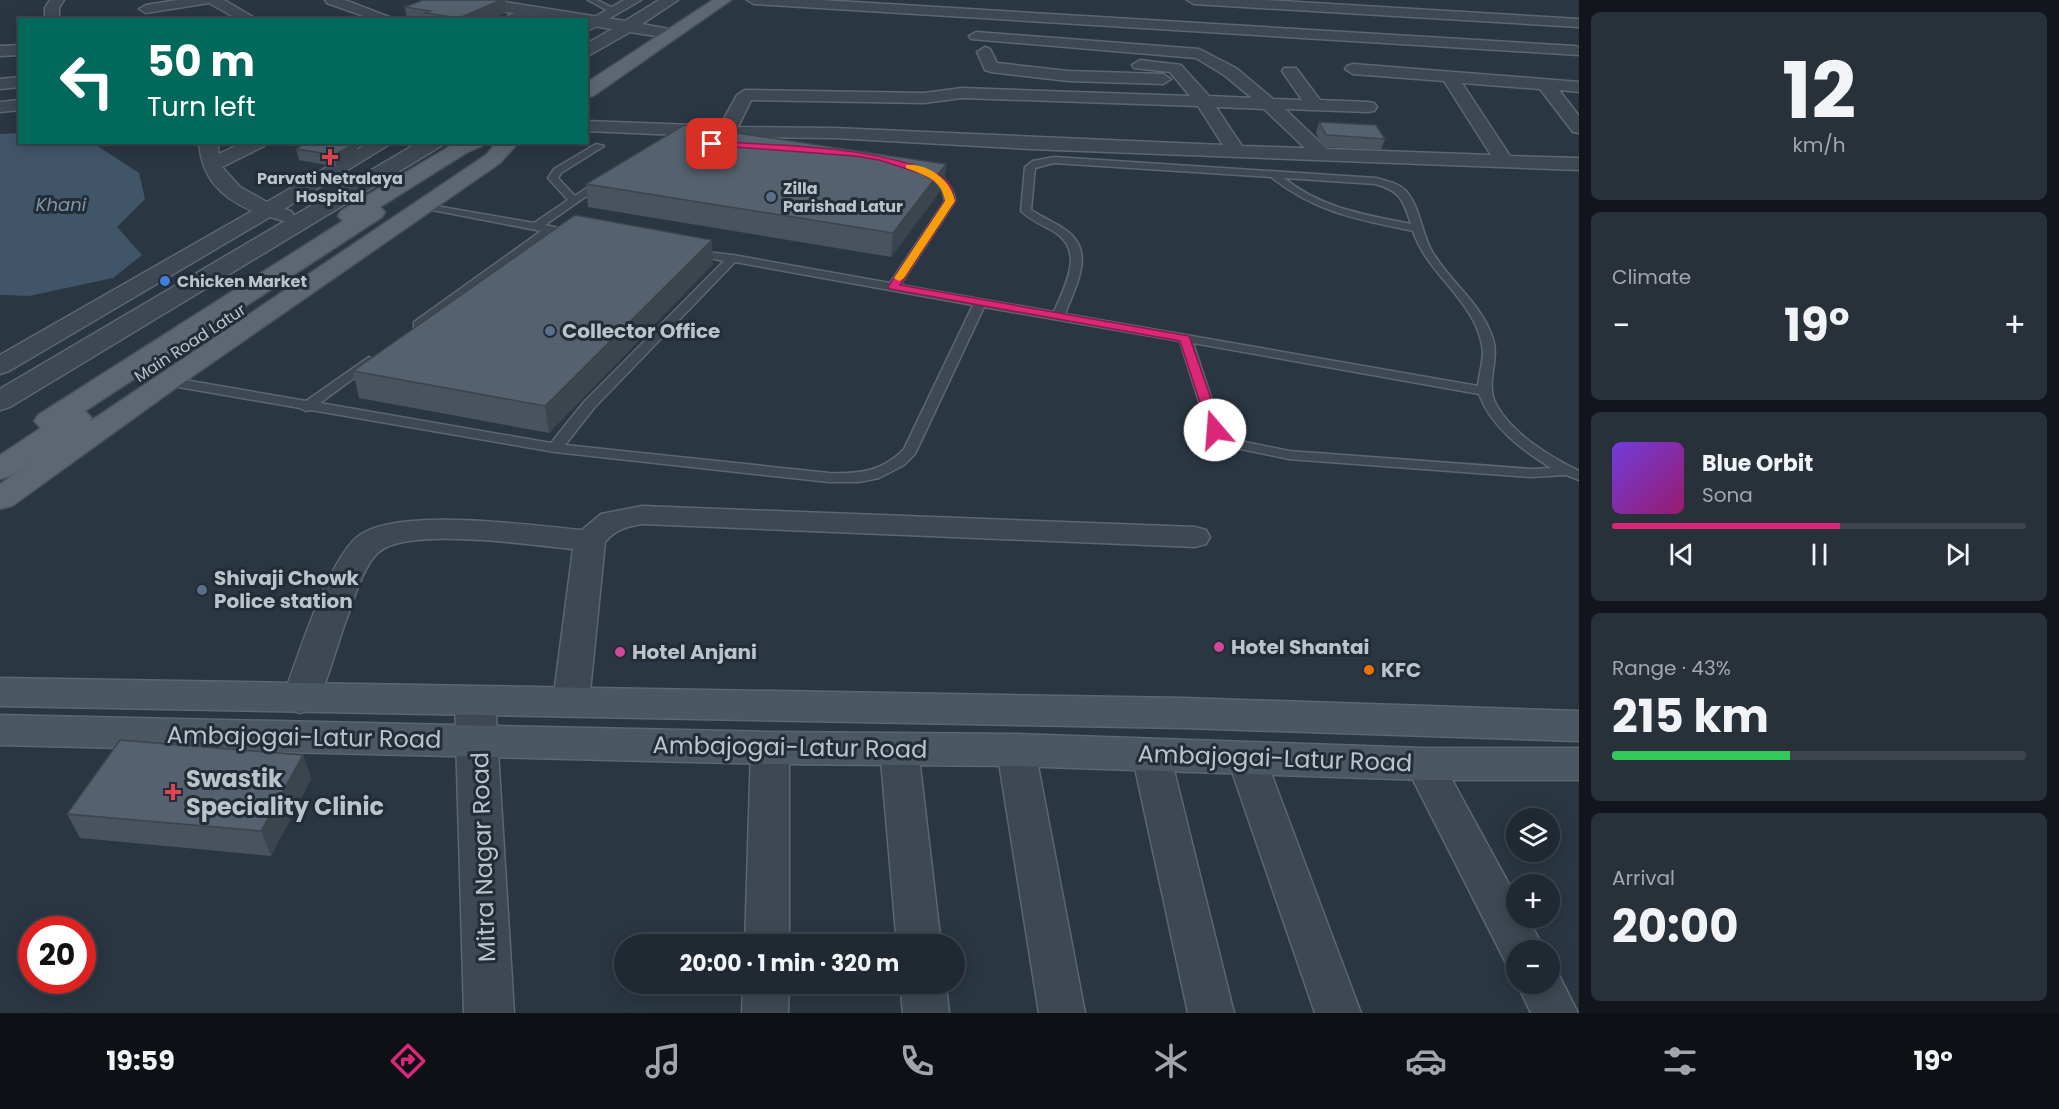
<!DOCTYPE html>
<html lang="en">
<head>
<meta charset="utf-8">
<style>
	:root { --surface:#202832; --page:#28303a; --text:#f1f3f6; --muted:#a2a6ac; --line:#3d444d; --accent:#db2777 }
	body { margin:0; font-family:Poppins,sans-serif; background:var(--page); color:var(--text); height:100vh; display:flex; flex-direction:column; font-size:22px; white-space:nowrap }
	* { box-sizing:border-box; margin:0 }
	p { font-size:20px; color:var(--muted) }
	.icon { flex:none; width:33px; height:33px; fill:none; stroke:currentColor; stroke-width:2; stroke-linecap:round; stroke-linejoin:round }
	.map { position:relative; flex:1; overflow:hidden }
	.panel { display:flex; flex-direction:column; gap:12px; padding:12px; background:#12161c; width:480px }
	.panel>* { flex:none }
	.banner { position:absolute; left:18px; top:18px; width:570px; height:126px; border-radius:0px; box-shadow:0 3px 15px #0003,0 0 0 2px var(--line); background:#00695c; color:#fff; overflow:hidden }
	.tools { position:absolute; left:1506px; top:808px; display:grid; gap:12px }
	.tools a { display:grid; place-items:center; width:54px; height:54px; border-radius:50%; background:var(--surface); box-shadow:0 3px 15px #0003,0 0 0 2px var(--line); font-size:30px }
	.speed { position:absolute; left:18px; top:916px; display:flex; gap:12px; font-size:30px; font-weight:700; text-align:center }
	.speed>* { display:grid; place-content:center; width:78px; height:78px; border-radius:50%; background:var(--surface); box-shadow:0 3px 15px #0003,0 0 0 2px var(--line); line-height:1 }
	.speed .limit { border:9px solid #d22; background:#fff; color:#111 }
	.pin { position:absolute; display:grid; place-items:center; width:51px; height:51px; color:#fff; margin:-26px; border-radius:12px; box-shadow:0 3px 9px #0006 }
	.me { position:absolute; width:66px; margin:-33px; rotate:342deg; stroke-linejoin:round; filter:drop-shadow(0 0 4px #0008) }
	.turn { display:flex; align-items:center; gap:21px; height:126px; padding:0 30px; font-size:27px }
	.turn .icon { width:78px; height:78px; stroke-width:2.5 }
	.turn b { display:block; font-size:42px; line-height:51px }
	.big { font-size:45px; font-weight:700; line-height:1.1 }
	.panel .widget { flex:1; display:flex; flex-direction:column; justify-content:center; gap:9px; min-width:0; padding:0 21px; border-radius:9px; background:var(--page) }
	.panel .dial { align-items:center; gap:0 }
	.dial b { font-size:78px; line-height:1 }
	.song { display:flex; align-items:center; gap:18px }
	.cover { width:72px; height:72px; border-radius:9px; background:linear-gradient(135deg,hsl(260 70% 55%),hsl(320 70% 35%)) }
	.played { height:6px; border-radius:3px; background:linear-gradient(90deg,var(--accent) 55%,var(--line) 55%) }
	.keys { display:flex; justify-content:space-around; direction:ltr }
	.heat { display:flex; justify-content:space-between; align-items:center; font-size:33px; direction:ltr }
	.charge { height:9px; border-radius:4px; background:linear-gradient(90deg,#34c759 43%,var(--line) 0) }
	.trip { position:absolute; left:614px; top:934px; width:351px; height:60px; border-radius:30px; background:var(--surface); box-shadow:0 3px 15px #0003,0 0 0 2px var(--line); font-weight:700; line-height:60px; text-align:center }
	.tab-bar { display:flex; height:96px; justify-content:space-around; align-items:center; background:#0d1014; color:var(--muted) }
	.tab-bar .icon { width:42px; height:42px }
	.tab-bar .selected { color:var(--accent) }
	.tab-bar b { font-size:27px; color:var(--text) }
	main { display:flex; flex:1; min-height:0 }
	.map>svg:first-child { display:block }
	.water { fill:#415569 }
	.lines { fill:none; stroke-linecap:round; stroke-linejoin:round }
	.service-casing { stroke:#5c666f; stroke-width:3 }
	.minor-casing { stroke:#5c666f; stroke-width:3 }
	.tertiary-casing { stroke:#5c666f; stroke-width:3 }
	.secondary-casing { stroke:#5c666f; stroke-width:3 }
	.primary-casing { stroke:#48515b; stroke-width:3 }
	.service { fill:#3e4852; fill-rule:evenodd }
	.minor { fill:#3e4852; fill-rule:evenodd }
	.tertiary { fill:#3e4852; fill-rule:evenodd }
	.secondary { fill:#4c5764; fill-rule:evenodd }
	.primary { fill:#5c6771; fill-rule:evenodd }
	.wall { fill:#49535f }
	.shaded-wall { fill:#3c444d }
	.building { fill:#55616e; stroke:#3c444d; stroke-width:1.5 }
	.route { fill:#db2777; stroke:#8e194d; stroke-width:1.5 }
	.slow { fill:#f59e0b }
	.health-dot { fill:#e0444e; stroke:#232d37; stroke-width:2 }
	.service-dot { fill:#5c6f8a; stroke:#232d37; stroke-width:2 }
	.shop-dot { fill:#3f7fe0; stroke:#232d37; stroke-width:2 }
	.hotel-dot { fill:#d1479c; stroke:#232d37; stroke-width:2 }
	.food-dot { fill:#e8710a; stroke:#232d37; stroke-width:2 }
	.labels { text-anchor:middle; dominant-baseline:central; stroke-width:6; stroke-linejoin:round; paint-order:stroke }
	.far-poi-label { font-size:16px; font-weight:bold; fill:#bbc3cb; stroke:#232d37; text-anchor:start }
	.far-street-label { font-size:16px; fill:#bbc3cb; stroke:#232d37 }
	.far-water-label { font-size:18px; font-style:italic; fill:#7f95ab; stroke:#232d37 }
	.poi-label { font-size:20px; font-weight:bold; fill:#bbc3cb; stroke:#232d37; text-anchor:start }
	.near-street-label { font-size:24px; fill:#bbc3cb; stroke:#232d37 }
	.near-poi-label { font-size:24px; font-weight:bold; fill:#bbc3cb; stroke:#232d37; text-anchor:start }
</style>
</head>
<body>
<main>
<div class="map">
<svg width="1579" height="1013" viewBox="0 0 1579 1013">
	<rect width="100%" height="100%" fill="#2a3642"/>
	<path class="water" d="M 19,133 L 20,142 L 93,143 L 139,173 L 145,199 L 117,227 L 142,255 L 113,278 L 29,296 L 0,295 L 0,134 Z"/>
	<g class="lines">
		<g class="service-casing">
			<path id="service" d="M 588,0 L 597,0 L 619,11 L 612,13 Z
				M 596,144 L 604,146 L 561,173 L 558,178 L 575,196 L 600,179 L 608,181 L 545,225 L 577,232 L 577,236 L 552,233 L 422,328 L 414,328 L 414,322 L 541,231 L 422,208 L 417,205 L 418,203 L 534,223 L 568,200 L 548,178 L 554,169 Z
				M 1054,157 L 1376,178 C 1386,181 1398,183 1405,190 C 1421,207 1421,234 1433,253 C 1451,283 1482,304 1493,339 C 1500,362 1484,384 1497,406 C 1513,434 1550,457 1579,471 L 1579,480 L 1566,475 L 1531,477 L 1289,459 L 1236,448 L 1218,439 L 1208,430 L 1180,341 L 984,307 L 915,454 L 904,465 L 879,478 L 859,482 L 829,482 L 555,452 L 311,410 L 306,411 L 300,408 L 167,385 L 161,381 L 167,377 L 306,401 L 369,357 L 375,361 L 373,364 L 320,403 L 551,443 L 584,402 L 724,261 L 690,254 L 690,250 L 733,255 L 890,283 L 945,201 L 942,188 L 924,175 L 924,171 C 939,170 954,186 955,201 L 900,285 L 1054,312 C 1065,285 1086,251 1053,231 C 1042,225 1030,220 1021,211 L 1025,167 L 1033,161 ZM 1054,163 L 1271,177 C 1317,213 1357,219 1413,231 C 1427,274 1474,300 1482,345 C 1485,359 1479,372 1478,386 L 1065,314 C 1076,285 1097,250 1064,229 C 1054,222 1042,217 1031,210 L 1035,168 ZM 1284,178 L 1375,184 C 1401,191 1403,200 1411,224 C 1366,215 1320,208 1284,178 ZM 735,262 L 973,305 L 904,449 C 882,472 859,474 829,473 L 565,445 L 594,408 ZM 1193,343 L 1479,394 C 1491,427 1522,450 1551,468 L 1531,469 L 1289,451 L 1245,442 L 1221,428 Z"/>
		</g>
		<g class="minor-casing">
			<path id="minor" d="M 50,0 L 64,0 L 59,8 L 59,20 L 45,20 L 45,8 Z
				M 177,0 L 224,0 L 258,20 L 239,20 L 209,3 L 146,13 L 139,9 L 146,5 Z
				M 325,0 L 345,0 L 397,20 L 375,20 L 327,3 Z
				M 624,0 L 641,0 L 586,32 L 586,22 Z
				M 747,0 L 821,0 L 1575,46 L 1579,47 L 1579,55 L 754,4 Z
				M 1187,0 L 1264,0 L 1579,19 L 1579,27 L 1194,4 Z
				M 526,7 L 533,11 C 524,21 513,20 501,20 Z
				M 976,32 L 1199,49 L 1236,68 L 1273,99 L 1302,100 L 1282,71 L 1284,68 L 1296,68 L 1320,100 L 1368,102 L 1374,103 L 1377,107 L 1374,111 L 1368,112 L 1285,109 L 1327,149 L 1491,155 L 1444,81 L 1353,74 L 1345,69 L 1347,66 L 1353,64 L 1579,82 L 1579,92 L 1559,90 L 1579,116 L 1579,133 L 1573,132 L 1540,89 L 1462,83 L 1510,156 L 1579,158 L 1579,170 L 1030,149 L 834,138 L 726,137 L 586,131 L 586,121 L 720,126 L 737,95 L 745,90 L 924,93 L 962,88 L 1190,96 L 1170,72 L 1134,68 L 1132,65 L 1140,60 L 1181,65 L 1209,96 L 1252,98 L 1224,75 L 1196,58 L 971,39 L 969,36 ZM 962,98 L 1198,106 L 1223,145 L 834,128 L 738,127 L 751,100 L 924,103 ZM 1216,107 L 1264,109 L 1305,148 L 1242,146 Z
				M 20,45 L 20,55 L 0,56 L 0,46 Z
				M 985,47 L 990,49 L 997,63 L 1068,71 L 1163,74 L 1171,79 L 1163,84 L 1068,81 L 991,72 L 985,70 L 977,52 Z
				M 20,77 L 20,87 L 0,89 L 0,79 Z
				M 20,100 L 20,110 L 0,112 L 0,102 Z
				M 199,142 L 217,142 L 219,154 L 243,142 L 267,142 L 264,146 L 222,167 L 240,187 L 267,202 L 370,142 L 393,142 L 284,209 L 291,211 L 294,215 L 291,219 L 284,221 L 270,217 L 9,371 L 0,374 L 0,355 L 252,211 C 219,196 202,178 199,142 Z
				M 642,506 L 1195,527 L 1206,530 L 1210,537 L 1206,544 L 1195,547 L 642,524 C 626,527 616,529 605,542 L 589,702 L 584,711 L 571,715 L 558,711 L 553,702 L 573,549 C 533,545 411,527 380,551 C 365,562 354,598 348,615 C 336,646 329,681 313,709 L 300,713 L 287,709 L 282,700 C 297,660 326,565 356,538 C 393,505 534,526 582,530 L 601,514 Z
				M 770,734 L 783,738 L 789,748 L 789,945 L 745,945 L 751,748 L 757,738 Z
				M 899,735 L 912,739 L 918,749 L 941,945 L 897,945 L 880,749 L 886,739 Z
				M 1016,736 L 1029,740 L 1035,750 L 1085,1013 L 1039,1013 L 997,750 L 1003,740 Z
				M 1151,740 L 1164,744 L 1170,754 L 1234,1013 L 1188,1013 L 1132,754 L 1138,744 Z
				M 1246,743 L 1259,747 L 1265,757 L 1361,1013 L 1315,1013 L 1227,757 L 1233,747 Z
				M 1424,749 L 1438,754 L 1516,897 L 1516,918 L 1528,918 L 1545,951 L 1516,951 L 1516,968 L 1507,965 L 1405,764 L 1410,754 Z
				M 1550,967 L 1556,969 L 1578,1013 L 1531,1013 L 1517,984 L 1550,984 Z
				M 743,984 L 789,984 L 788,1013 L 742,1013 Z
				M 900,984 L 946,984 L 949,1013 L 903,1013 Z"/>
		</g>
		<g class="tertiary-casing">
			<path id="tertiary" d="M 455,0 L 492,0 L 625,21 L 659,0 L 678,0 L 642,24 L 680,31 L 682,34 L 674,39 L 630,32 L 586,57 L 586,44 L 612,29 L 586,25 L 586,20 L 555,20 L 463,5 Z
				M 419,142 L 444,142 L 441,146 L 10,407 L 0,410 L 0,389 Z
				M 475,687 L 489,691 L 495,701 L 514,1013 L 464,1013 L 455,701 L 461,691 Z"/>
		</g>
		<g class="secondary-casing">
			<path id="secondary" d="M 0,678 L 1184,698 L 1579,711 L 1579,741 L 1184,728 L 0,706 Z
				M 0,715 L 770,732 L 1016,734 L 1424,748 L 1579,748 L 1579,780 L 1424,780 L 1016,766 L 770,764 L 0,745 Z"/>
		</g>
		<g class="primary-casing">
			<path id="primary" d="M 713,0 L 731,0 L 593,96 L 586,97 L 586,83 Z
				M 457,142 L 485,142 L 482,146 L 466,153 L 380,207 L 385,212 L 382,217 L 85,411 L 92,418 L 89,422 L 486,155 L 497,142 L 519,142 L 500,163 L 177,387 L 12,506 L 0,509 L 0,484 L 34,461 L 11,476 L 0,479 L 0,455 L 41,428 L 34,421 L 38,415 L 343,221 L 338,216 L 341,211 Z"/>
		</g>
		<use href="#service" class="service"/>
		<use href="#minor" class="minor"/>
		<use href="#tertiary" class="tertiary"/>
		<use href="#secondary" class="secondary"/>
		<use href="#primary" class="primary"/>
	</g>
	<path class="wall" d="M 423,0 L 505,0 L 506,12 L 490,20 L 407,20 L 405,7 Z
		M 1319,122 L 1385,139 L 1381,150 L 1323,147 L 1316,133 Z
		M 356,143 L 358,154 L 337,167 L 299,160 L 296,149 Z
		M 946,164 L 944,186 L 891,257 L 588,207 L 586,184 Z
		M 713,264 L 549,433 L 359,398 L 353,371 Z
		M 303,755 L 311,779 L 271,856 L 80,838 L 67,814 Z"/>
	<path class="shaded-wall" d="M 501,0 L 505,0 L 506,12 L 490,20 L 459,20 L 459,18 Z
		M 356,143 L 358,154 L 337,167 L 334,155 Z
		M 946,164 L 944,186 L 891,257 L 893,233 Z
		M 712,240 L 713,264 L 549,433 L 545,406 Z
		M 303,755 L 311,779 L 271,856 L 261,831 Z"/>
	<path class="building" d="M 423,0 L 501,0 L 459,18 L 425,13 L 430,11 L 405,7 Z
		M 1319,122 L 1376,125 L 1385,139 L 1326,135 Z
		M 684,125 L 946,164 L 893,233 L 586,184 Z
		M 307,142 L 355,142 L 356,143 L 334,155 L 296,149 Z
		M 575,215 L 712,240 L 545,406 L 353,371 Z
		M 120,740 L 303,755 L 261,831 L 67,814 Z"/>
	<path class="route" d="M 712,141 C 779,146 848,145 913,165 C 924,169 937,172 946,181 C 952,186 953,193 955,201 L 900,285 L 1189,336 L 1222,430 L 1215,434 L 1209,430 L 1180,341 L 890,289 L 888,287 L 945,201 L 944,190 L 940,184 L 923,174 L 879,160 L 855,156 L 709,145 L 708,144 Z"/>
	<path class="slow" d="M 906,165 C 928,163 951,180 955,201 L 904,278 L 899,281 L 894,278 L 945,201 C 942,180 925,175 906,168 Z"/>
	<g class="health-dot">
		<path d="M327 148h6v6h6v6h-6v6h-6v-6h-6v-6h6z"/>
		<path d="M170 783h6v6h6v6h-6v6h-6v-6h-6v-6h6z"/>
	</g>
	<g class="service-dot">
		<circle cx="771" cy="197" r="6"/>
		<circle cx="550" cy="331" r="6"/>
		<circle cx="202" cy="590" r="6"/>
	</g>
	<circle class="shop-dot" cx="165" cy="281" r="6"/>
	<g class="hotel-dot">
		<circle cx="1219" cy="647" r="6"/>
		<circle cx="620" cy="652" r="6"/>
	</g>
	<circle class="food-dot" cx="1369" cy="670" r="6"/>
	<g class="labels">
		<g class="far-poi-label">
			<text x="330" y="178" text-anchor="middle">Parvati Netralaya<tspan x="330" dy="18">Hospital</tspan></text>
			<text x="783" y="188">Zilla<tspan x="783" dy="18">Parishad Latur</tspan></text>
			<text x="177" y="281">Chicken Market</text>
		</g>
		<g class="far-street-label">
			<text transform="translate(190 343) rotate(-33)">Main Road Latur</text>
		</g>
		<g class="far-water-label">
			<text x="61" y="204">Khani</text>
		</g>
		<g class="poi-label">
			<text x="562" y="331">Collector Office</text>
			<text x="214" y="578">Shivaji Chowk<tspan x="214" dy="23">Police station</tspan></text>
			<text x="1231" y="647">Hotel Shantai</text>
			<text x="632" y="652">Hotel Anjani</text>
			<text x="1381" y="670">KFC</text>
		</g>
		<g class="near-street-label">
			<text transform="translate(304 737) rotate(1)">Ambajogai-Latur Road</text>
			<text transform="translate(790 747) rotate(1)">Ambajogai-Latur Road</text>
			<text transform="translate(1275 758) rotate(2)">Ambajogai-Latur Road</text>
			<text transform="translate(483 857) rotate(-92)">Mitra Nagar Road</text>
		</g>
		<g class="near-poi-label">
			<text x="186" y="778">Swastik<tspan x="186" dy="28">Speciality Clinic</tspan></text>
		</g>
	</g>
</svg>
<div class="tools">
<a><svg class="icon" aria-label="layers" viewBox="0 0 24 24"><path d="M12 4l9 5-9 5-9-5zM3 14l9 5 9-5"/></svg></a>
<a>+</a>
<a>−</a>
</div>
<div class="speed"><div class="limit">20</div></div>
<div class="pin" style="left:712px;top:144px;background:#d93025"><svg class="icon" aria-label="arrive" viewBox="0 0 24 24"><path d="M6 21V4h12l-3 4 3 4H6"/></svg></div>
<svg class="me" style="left:1215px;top:430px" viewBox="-20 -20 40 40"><circle r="19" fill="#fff"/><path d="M0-13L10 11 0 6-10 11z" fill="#db2777"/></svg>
<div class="trip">20:00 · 1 min · 320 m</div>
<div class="banner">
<div class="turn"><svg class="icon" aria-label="left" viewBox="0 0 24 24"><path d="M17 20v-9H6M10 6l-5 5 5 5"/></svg><div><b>50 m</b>Turn left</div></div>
</div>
</div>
<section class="panel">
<div class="widget dial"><b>12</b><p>km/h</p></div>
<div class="widget"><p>Climate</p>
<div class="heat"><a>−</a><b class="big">19°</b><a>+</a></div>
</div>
<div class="widget">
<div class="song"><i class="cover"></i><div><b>Blue Orbit</b><p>Sona</p></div></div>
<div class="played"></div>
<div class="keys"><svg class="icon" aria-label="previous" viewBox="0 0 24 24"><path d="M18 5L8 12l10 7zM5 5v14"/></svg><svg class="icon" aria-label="pause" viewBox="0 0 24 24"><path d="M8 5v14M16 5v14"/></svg><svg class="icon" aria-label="next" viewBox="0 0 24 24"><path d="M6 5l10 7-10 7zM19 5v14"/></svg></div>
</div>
<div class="widget"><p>Range · 43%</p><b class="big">215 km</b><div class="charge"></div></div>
<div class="widget"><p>Arrival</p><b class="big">20:00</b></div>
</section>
</main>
<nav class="tab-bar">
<b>19:59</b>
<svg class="icon selected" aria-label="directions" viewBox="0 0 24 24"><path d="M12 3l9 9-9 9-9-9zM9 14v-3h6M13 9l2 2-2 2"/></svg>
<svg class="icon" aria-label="music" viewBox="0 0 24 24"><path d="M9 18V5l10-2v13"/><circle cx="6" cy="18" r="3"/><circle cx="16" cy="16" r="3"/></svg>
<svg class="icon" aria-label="phone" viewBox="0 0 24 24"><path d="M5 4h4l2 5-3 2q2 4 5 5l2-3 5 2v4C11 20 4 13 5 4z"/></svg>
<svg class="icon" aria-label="climate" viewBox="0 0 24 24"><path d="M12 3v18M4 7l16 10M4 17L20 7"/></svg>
<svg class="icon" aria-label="car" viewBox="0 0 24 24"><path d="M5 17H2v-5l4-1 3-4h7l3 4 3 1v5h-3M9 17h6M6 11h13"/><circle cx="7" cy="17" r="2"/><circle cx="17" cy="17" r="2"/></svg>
<svg class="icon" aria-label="filters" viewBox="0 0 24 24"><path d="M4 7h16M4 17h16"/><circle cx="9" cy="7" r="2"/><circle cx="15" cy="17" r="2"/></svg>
<b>19°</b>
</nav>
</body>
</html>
